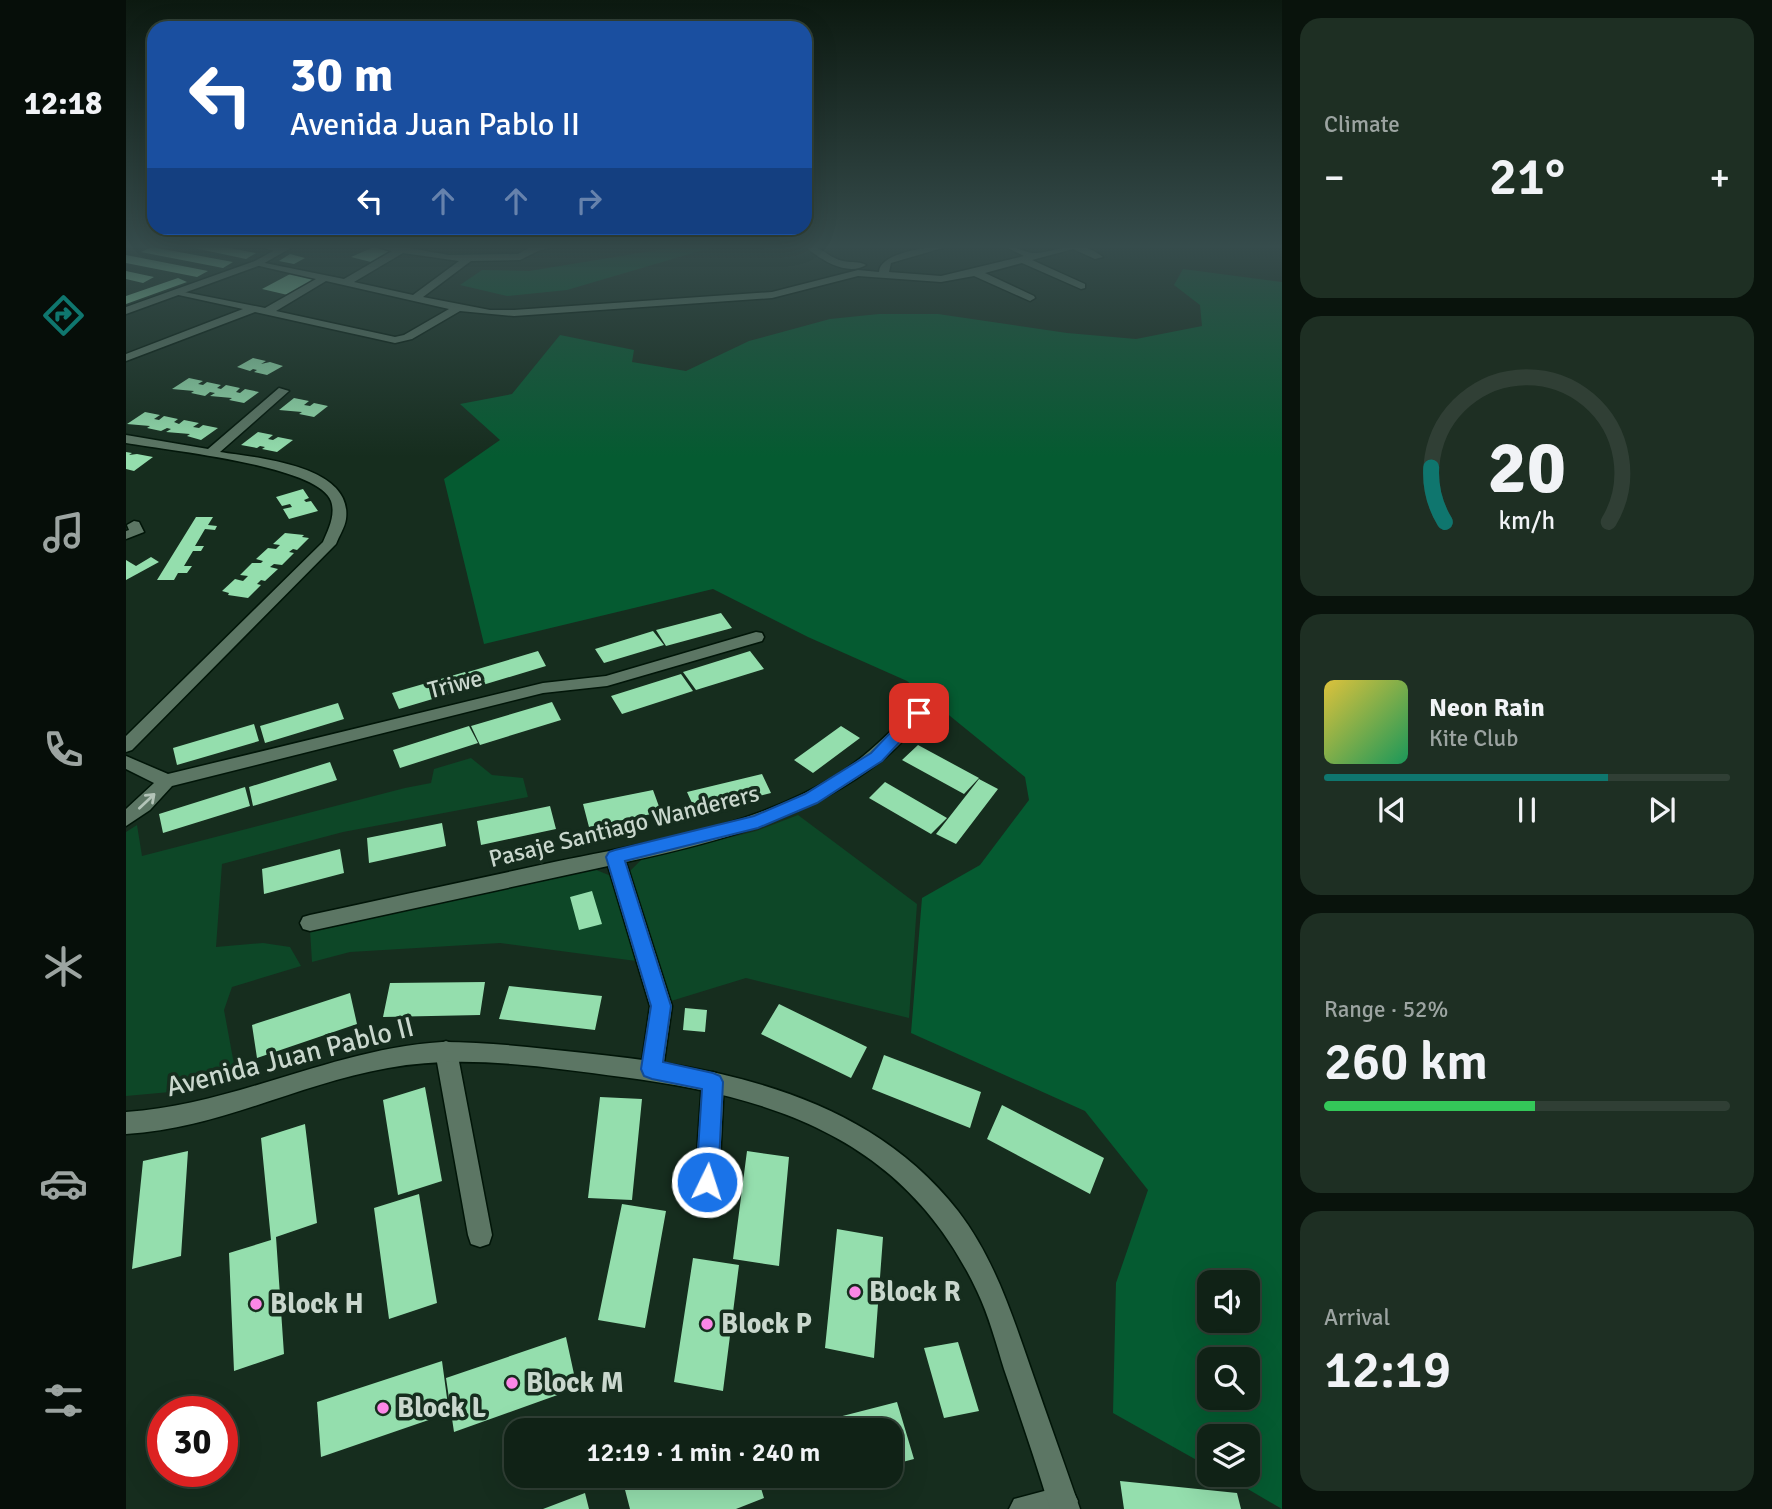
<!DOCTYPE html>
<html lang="en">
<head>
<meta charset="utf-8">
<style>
	:root { --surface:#102216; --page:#1e2f23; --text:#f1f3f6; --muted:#9ca4a1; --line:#303f35; --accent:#0f766e }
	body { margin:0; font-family:Signika,sans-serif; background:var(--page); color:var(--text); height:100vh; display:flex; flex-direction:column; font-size:26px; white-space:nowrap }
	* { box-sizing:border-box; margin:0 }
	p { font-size:23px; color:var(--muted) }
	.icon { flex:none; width:38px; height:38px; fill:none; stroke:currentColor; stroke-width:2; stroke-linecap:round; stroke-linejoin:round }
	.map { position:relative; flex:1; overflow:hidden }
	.sheet { display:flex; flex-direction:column; gap:18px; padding:18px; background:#09130c; width:490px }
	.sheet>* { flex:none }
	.top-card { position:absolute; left:21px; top:21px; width:665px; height:214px; border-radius:21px; box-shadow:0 7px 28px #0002,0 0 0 2px var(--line); background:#1a4fa0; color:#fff; overflow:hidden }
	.tools { position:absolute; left:1071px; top:1270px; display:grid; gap:14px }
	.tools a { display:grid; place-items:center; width:63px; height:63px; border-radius:14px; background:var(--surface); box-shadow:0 7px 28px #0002,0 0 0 2px var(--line); font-size:35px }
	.speed { position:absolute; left:21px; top:1396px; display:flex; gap:14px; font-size:35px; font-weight:700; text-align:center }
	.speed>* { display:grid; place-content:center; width:91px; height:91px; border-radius:50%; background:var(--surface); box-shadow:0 7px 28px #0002,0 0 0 2px var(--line); line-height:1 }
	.speed .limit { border:10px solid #d22; background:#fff; color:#111 }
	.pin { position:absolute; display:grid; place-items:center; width:60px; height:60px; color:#fff; margin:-30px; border-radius:14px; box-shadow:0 4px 10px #0006 }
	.me { position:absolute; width:77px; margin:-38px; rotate:4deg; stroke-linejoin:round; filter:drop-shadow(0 0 5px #0008) }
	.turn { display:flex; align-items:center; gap:24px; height:147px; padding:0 28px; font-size:32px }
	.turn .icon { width:91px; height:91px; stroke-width:2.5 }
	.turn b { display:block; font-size:49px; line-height:60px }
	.lanes { display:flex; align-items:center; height:66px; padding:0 28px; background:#0003; justify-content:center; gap:35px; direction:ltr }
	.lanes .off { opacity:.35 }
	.big { font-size:52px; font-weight:600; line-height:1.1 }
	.sheet .widget { flex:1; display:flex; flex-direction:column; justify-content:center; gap:10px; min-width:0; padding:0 24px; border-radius:21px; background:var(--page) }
	.sheet .dial { align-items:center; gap:0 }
	.dial svg { height:182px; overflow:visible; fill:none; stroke:var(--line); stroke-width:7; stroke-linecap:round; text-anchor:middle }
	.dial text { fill:var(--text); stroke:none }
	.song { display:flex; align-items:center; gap:21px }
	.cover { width:84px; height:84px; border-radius:10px; background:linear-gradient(135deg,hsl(50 70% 55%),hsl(150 70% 35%)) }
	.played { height:7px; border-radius:4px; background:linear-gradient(90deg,var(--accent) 70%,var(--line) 70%) }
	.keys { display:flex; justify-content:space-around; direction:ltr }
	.heat { display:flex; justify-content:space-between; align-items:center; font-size:38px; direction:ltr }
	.charge { height:10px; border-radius:5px; background:linear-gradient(90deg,#34c759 52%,var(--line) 0) }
	.trip { position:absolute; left:378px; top:1418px; width:399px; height:70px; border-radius:21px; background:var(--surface); box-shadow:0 7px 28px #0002,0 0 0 2px var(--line); font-weight:600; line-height:70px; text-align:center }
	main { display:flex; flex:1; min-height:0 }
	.tabs { display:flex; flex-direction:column; width:126px; justify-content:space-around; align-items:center; background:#060e09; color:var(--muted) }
	.tabs .icon { width:49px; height:49px }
	.tabs .on { color:var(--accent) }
	.tabs b { font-size:32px; color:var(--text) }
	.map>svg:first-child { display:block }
	.green { fill:#0d4727 }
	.forest { fill:#055b31; fill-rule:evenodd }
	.building { fill:#94dead }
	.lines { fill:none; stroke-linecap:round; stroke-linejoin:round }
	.minor-casing { stroke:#011508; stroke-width:3 }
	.tertiary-casing { stroke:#011508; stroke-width:3 }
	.minor { fill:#5c7664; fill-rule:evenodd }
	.tertiary { fill:#5c7664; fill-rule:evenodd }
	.oneway { stroke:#b3c4b8 }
	.route { fill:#1a73e8; stroke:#114b97; stroke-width:2 }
	.poi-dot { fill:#fb87e6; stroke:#162d1e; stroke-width:2.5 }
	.labels { text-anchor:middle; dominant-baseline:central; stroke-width:7; stroke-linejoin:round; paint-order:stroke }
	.street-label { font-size:24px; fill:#c9d7cd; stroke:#162d1e }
	.near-street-label { font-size:28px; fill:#c9d7cd; stroke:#162d1e }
	.near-poi-label { font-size:28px; font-weight:bold; fill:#c9d7cd; stroke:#162d1e; text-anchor:start }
</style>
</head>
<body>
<main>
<nav class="tabs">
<b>12:18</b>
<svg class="icon on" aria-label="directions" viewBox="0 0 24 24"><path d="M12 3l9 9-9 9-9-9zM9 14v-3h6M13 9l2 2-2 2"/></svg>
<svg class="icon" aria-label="music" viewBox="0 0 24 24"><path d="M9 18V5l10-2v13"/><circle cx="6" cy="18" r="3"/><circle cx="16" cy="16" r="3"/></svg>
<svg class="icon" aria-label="phone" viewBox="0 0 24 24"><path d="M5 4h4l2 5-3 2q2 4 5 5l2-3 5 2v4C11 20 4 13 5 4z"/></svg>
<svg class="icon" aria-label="climate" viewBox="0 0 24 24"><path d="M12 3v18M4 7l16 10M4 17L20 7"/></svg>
<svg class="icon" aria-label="car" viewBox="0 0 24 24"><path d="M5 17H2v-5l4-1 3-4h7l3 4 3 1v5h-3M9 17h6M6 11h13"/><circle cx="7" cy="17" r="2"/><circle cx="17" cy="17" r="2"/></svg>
<svg class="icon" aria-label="filters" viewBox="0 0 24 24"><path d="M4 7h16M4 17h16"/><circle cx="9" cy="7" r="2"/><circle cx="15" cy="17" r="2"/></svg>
</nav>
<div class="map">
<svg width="1156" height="1509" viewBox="0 0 1156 1509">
	<rect width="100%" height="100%" fill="#162d1e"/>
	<path class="green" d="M 345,758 L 366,775 L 397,778 L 402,797 L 217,832 L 96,864 L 90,947 L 137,943 L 164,947 L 175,966 L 106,987 L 98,1010 L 110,1075 L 66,1090 L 0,1096 L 0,832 L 11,825 L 16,856 L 279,788 L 305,783 L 308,769 Z
		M 672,815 L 791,904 L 783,1018 L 620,978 L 545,1001 L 504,871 L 516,859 L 630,831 Z
		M 468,869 L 485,876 L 510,961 L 374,943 L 224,952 L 186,962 L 184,930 Z"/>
	<path class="forest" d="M 556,246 L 602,246 L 577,250 L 441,290 L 381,296 L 334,285 L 356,270 L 403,271 Z
		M 1057,269 L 1156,282 L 1156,1509 L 1098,1475 L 1122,1475 L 1122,1437 L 1083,1437 L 1083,1467 L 987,1413 L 990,1283 L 1022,1190 L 959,1111 L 785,1033 L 796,898 L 854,865 L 903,800 L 899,777 L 781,681 L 682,637 L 587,589 L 358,644 L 318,479 L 374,440 L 334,404 L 386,394 L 434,335 L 508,350 L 506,362 L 560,371 L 623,341 L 704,319 L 753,314 L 812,314 L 941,333 L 1010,339 L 1076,326 L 1074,305 L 1048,285 ZM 1083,1283 L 1122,1283 L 1122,1321 L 1083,1321 ZM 1083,1360 L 1122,1360 L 1122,1398 L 1083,1398 Z"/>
	<path class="building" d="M 59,246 L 92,246 L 130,253 L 120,259 Z
		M 26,247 L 107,262 L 97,268 L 15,252 Z
		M 248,247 L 265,252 L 245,262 L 225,257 Z
		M 164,254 L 179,258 L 168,264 L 153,261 Z
		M 0,255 L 82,271 L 71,277 L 0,263 Z
		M 0,271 L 28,277 L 17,283 L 0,279 Z
		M 166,273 L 194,279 L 166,296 L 136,289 Z
		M 52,278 L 61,282 L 0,304 L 0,296 Z
		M 127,358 L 140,361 L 135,364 L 144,362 L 157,366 L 141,375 L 128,372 L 131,370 L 127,369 L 124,371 L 111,367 Z
		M 63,378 L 77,381 L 72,384 L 77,385 L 81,382 L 95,385 L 91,388 L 95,389 L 100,385 L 114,388 L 110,392 L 114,393 L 119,389 L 133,392 L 118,403 L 103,400 L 106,398 L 84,396 L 89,393 L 84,392 L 79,396 L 65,393 L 68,391 L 46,389 Z
		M 168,398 L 183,401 L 178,405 L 184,406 L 188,403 L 202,406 L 188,417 L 173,414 L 176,412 L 153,410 Z
		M 19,412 L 34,415 L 28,419 L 33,420 L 38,416 L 52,419 L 48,422 L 53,424 L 58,420 L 73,423 L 67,427 L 73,428 L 77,425 L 92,428 L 75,440 L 61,436 L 64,434 L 40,432 L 45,429 L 41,428 L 35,431 L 21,428 L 24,426 L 1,424 Z
		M 132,432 L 147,435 L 142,439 L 147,440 L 152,437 L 167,440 L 151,452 L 136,449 L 139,447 L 134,446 L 131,448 L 115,445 Z
		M 0,452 L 6,453 L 3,455 L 11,454 L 27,457 L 8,471 L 0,469 Z
		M 177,489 L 183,498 L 178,500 L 180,502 L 185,501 L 192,511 L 163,519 L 157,509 L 166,507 L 164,504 L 156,506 L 150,497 Z
		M 70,517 L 87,517 L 82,525 L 91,526 L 89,530 L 79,529 L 69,546 L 78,546 L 75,551 L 67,551 L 58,566 L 66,566 L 61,573 L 52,573 L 48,580 L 31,580 Z
		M 159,533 L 178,535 L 176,537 L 183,538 L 171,550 L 167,549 L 163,552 L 168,553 L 156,565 L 148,564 L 144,567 L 152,569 L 139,581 L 135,580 L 131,584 L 135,585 L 122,598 L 102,595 L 103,593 L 96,591 L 109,579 L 117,581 L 122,576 L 114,575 L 126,563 L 135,563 L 137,561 L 130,559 L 142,548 L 150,549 L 154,545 L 147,544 Z
		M 25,557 L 33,562 L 0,580 L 0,560 L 10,566 Z
		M 595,613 L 606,628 L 540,646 L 530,630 Z
		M 527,631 L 538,645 L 478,663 L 469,649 Z
		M 412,651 L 420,666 L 350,687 L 342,672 Z
		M 624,651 L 638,669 L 570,690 L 557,672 Z
		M 339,672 L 347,687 L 273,709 L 266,693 Z
		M 555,674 L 567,691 L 496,714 L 485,696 Z
		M 426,702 L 435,720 L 354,745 L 345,726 Z
		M 212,703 L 218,719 L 139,743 L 134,726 Z
		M 128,724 L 133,741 L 51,765 L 47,748 Z
		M 343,726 L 352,743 L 274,768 L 267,750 Z
		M 715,726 L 734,738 L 687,773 L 668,760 Z
		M 792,745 L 853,778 L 838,794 L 776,760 Z
		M 204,762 L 211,780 L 127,806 L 123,787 Z
		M 636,774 L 645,793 L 570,812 L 561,792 Z
		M 853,779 L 872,789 L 830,844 L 810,834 Z
		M 759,782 L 821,818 L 805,834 L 743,798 Z
		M 119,787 L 124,806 L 37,833 L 33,814 Z
		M 527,790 L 535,812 L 463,827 L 457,804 Z
		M 424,806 L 430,829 L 355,845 L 351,821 Z
		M 316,823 L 320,846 L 243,863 L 241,838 Z
		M 214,849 L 218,873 L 138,894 L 136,869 Z
		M 466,891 L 476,924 L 453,930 L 444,897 Z
		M 359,982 L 354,1015 L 257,1017 L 264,983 Z
		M 383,986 L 476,996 L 469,1030 L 373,1019 Z
		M 224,993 L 231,1024 L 131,1058 L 126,1025 Z
		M 653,1004 L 741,1047 L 725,1078 L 635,1034 Z
		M 559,1008 L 581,1010 L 579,1032 L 557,1030 Z
		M 758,1055 L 855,1092 L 844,1128 L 746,1089 Z
		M 299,1087 L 316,1181 L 272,1195 L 257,1100 Z
		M 474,1097 L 516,1099 L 506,1200 L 462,1198 Z
		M 876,1105 L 978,1158 L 964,1194 L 861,1139 Z
		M 179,1124 L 191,1223 L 150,1237 L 158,1354 L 108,1371 L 103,1253 L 145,1240 L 135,1138 Z
		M 62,1151 L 55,1256 L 6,1269 L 17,1161 Z
		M 621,1151 L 663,1157 L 653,1266 L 607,1259 Z
		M 293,1194 L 311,1303 L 263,1319 L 248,1208 Z
		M 496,1204 L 540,1211 L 519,1328 L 472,1320 Z
		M 711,1229 L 757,1237 L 748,1358 L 699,1348 Z
		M 567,1258 L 613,1265 L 597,1391 L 548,1382 Z
		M 440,1337 L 451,1388 L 328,1432 L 320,1378 Z
		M 832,1342 L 853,1411 L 818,1418 L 798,1348 Z
		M 316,1361 L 323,1413 L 195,1457 L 191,1402 Z
		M 771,1402 L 788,1459 L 765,1465 L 765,1430 L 662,1430 Z
		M 526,1475 L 631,1475 L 638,1498 L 610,1509 L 504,1509 L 498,1486 Z
		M 661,1475 L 719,1475 L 719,1476 L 664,1490 Z
		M 994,1481 L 1111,1493 L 1115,1509 L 998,1509 Z
		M 459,1493 L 463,1509 L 417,1509 Z"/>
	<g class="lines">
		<g class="minor-casing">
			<path id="minor" d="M 131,246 L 150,246 L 161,250 L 156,253 Z
				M 250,246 L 271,246 L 323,255 L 392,254 L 406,246 L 429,246 L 412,251 L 394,260 L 345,261 L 297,297 L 364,310 L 388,310 L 646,292 L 732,270 L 753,272 C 754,252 806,246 823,246 L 765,263 L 763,272 L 815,276 L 898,256 L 878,246 C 890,246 901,254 911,253 C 938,250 952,238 977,257 L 969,259 L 947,249 L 906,260 L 959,284 L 959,288 L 955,289 L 896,263 L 859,273 L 908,296 L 909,298 L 904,301 L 848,276 L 815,282 L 732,276 L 646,298 L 388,316 L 334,311 L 286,339 L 269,343 L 129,312 L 0,361 L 0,354 L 117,309 L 48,294 L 48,290 L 139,308 L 190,279 L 129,265 L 129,261 L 218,279 L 266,251 ZM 277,253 L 333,261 L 287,295 L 228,282 ZM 200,281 L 323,309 L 278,335 L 269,337 L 150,311 Z
				M 679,246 C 697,246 702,258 717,261 C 726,263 733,261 740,265 C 721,277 693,259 679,246 Z
				M 153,388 L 163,391 L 94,452 C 131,458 227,465 220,519 C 219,527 213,536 210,544 L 6,750 L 0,752 L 0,736 L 197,542 C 202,530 210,515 205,501 C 192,465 38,450 0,443 L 0,435 L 82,449 Z
				M 8,521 L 13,522 L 18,532 L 0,539 L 0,531 L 3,530 L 1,525 Z
				M 630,632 L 636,633 L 638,637 L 636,641 L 481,686 L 417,693 L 46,786 L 24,810 L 0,826 L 0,809 L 28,783 L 0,769 L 0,756 L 42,774 L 417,683 L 480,676 Z
				M 793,707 L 799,709 L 801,713 L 799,717 C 787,730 775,744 761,756 C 687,817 593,842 500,862 L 546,1006 L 537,1069 L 534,1076 L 526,1079 L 518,1076 L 515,1069 L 524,1006 L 482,866 L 184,931 L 177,929 L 174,923 L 177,917 L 184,915 C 265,897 347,880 428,862 C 524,842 627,828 711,775 C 740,757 763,733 787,709 Z
				M 320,1041 L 328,1044 L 331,1051 L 366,1235 L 363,1244 L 354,1247 L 345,1244 L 342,1235 L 309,1051 L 312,1044 Z
				M 587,1072 L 595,1075 L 598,1082 L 593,1183 L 590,1191 L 581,1195 L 572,1191 L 569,1183 L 576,1082 L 579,1075 Z
				M 937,1486 L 947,1491 L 952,1501 L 948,1509 L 883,1509 L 888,1499 Z"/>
		</g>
		<g class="tertiary-casing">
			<path id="tertiary" d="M 156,246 L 168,246 L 135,265 L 0,314 L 0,307 L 129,261 Z
				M 316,1042 C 364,1042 411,1048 458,1053 C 596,1067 742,1095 832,1211 C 868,1258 886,1314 905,1369 C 921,1416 938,1462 954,1509 L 924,1509 C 910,1462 894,1416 878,1369 C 870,1343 863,1316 851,1291 C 780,1140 651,1097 496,1077 C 420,1067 339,1054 262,1068 C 171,1084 95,1128 0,1134 L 0,1112 C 109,1105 206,1049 316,1042 Z"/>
		</g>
		<use href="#minor" class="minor"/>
		<use href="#tertiary" class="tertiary"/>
	</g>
	<defs><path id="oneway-shaft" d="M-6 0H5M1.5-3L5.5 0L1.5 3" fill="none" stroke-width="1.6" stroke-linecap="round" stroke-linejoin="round" transform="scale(1.75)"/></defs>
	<use class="oneway" href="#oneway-shaft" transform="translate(21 801) rotate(-43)"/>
	<linearGradient id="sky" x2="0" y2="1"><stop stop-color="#0c1910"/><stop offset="0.54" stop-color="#364c4c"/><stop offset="1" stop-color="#364c4c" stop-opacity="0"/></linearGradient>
	<rect width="1156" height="457" fill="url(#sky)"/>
	<path class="route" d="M 793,707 L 800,713 L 798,716 L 756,761 L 691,803 L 632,828 L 499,861 L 545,1006 L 537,1062 L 587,1073 L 594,1076 L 597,1082 L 592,1182 L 589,1190 L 581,1193 L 573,1190 L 570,1182 L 576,1089 L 526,1079 L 518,1076 L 515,1069 L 525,1006 L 480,857 L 483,852 L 489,850 L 628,816 L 679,794 L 745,753 L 787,709 Z"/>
	<g class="poi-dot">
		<circle cx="729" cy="1292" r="7"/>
		<circle cx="130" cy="1304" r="7"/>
		<circle cx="581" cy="1324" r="7"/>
		<circle cx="386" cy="1383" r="7"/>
		<circle cx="257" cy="1408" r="7"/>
	</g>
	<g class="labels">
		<g class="street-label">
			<text transform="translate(329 684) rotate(-14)">Triwe</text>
			<text transform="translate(498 826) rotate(-14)">Pasaje Santiago Wanderers</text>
		</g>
		<g class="near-street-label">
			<text transform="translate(164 1057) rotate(-14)">Avenida Juan Pablo II</text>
		</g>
		<g class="near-poi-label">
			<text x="743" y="1292">Block R</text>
			<text x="144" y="1304">Block H</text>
			<text x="595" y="1324">Block P</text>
			<text x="400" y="1383">Block M</text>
			<text x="271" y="1408">Block L</text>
		</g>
	</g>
</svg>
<div class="tools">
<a><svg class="icon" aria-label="sound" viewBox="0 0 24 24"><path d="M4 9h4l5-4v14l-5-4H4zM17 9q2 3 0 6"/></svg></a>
<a><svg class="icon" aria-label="search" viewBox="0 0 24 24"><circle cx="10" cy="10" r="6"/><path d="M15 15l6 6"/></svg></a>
<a><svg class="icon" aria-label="layers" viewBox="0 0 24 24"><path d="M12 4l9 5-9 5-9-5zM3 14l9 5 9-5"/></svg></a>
</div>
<div class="speed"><div class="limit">30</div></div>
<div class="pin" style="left:793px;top:713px;background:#d93025"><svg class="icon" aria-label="arrive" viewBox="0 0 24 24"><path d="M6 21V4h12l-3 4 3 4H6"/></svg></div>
<svg class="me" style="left:581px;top:1182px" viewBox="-20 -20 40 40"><circle r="17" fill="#1a73e8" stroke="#fff" stroke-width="3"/><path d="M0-11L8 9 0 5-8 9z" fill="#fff"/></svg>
<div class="trip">12:19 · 1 min · 240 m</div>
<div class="top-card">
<div class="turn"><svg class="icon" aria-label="left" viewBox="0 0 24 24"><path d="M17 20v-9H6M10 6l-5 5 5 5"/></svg><div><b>30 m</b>Avenida Juan Pablo II</div></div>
<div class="lanes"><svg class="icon" aria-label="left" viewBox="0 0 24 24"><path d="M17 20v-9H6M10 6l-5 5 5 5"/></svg><svg class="icon off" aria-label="ahead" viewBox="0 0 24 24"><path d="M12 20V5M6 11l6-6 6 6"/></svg><svg class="icon off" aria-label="ahead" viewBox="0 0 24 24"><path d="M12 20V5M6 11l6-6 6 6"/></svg><svg class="icon off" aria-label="right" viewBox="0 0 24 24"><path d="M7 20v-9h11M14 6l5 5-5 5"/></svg></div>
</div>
</div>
<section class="sheet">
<div class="widget"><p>Climate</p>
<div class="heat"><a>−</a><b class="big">21°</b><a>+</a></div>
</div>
<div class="widget dial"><svg viewBox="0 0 100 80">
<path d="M14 69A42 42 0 1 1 86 69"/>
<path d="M14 69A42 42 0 0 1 8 45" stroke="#0f766e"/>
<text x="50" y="56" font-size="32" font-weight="700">20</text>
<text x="50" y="72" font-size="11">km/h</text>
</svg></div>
<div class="widget">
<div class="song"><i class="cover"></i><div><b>Neon Rain</b><p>Kite Club</p></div></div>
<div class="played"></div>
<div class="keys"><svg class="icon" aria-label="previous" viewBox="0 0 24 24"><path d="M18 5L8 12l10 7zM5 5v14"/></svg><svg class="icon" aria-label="pause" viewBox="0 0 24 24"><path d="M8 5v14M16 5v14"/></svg><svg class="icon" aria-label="next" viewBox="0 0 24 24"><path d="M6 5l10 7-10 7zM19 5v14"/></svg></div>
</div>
<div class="widget"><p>Range · 52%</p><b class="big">260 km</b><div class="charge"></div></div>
<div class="widget"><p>Arrival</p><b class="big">12:19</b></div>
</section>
</main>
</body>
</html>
